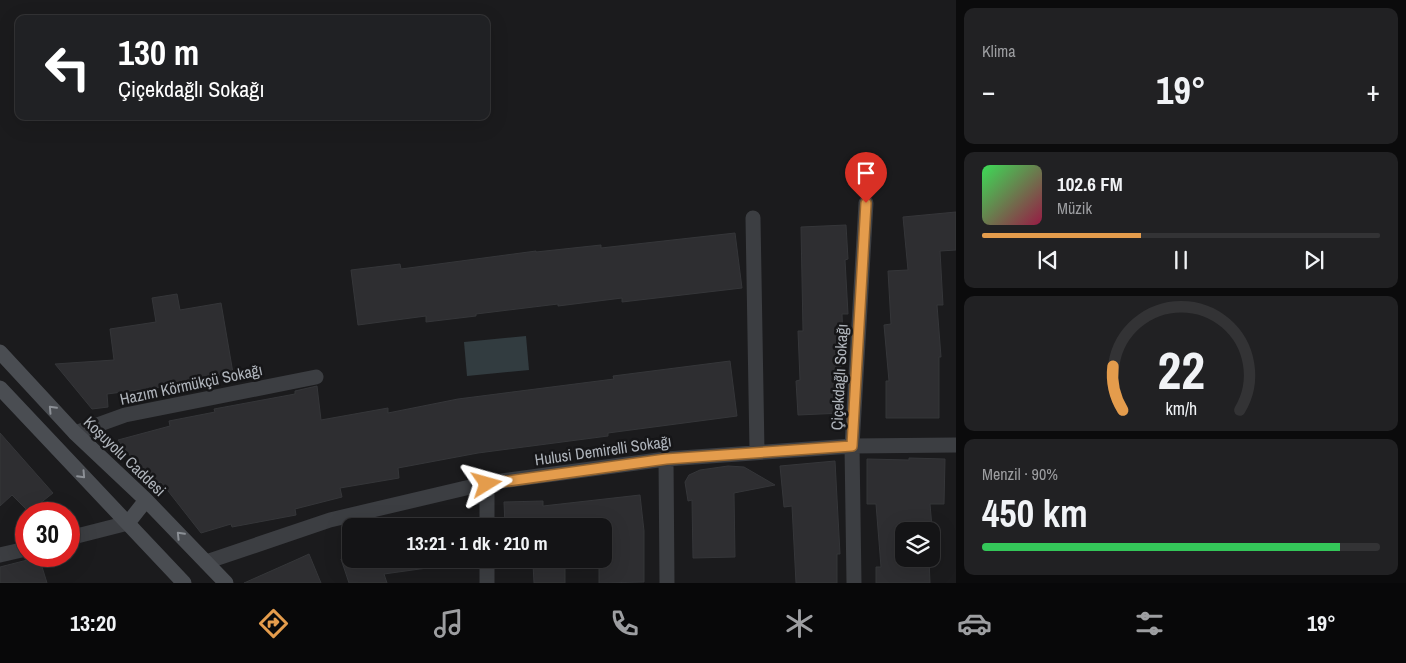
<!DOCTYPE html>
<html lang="tr">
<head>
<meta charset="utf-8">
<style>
	:root { --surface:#141416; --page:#212123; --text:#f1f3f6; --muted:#9d9ea1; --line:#333335; --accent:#e49c4c }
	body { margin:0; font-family:"Archivo Narrow",sans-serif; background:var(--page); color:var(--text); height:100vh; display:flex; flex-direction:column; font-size:19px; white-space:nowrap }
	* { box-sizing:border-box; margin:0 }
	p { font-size:16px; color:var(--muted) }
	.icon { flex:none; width:28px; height:28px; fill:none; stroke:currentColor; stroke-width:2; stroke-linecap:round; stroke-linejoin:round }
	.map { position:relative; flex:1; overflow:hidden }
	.drawer { display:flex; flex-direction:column; gap:8px; padding:8px; background:#0b0b0c; width:450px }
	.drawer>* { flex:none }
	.hud { position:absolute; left:15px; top:15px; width:475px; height:105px; border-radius:10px; box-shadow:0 5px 20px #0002,0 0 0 1px var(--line); background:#202124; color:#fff; overflow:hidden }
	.buttons { position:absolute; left:895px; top:522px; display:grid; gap:10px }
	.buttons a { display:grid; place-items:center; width:45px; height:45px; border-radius:10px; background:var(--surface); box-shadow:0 5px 20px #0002,0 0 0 1px var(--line); font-size:25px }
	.speed { position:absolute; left:15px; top:502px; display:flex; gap:10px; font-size:25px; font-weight:700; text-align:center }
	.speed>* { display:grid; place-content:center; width:65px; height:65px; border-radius:50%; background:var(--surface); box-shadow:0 5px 20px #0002,0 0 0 1px var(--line); line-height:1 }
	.speed .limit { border:8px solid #d22; background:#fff; color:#111 }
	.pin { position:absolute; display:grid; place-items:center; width:42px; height:42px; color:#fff; margin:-51px -21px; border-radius:50% 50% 50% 0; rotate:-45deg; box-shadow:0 0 5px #0007 }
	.pin .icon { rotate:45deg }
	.me { position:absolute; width:55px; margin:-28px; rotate:82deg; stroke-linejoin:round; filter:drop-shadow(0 0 4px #0008) }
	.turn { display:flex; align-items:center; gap:18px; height:105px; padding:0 20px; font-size:22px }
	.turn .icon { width:65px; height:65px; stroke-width:2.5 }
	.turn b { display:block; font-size:35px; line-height:42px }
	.big { font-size:38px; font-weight:700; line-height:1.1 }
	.drawer .card { flex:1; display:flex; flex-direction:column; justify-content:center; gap:8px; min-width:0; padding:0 18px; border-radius:10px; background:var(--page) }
	.drawer .dial { align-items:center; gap:0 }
	.dial svg { height:130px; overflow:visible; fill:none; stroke:var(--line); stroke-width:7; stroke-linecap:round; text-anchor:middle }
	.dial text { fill:var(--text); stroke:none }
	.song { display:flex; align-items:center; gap:15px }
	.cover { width:60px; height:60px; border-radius:8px; background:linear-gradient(135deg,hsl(130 70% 55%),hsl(340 70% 35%)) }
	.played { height:5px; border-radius:2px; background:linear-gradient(90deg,var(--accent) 40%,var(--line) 40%) }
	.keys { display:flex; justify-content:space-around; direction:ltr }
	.heat { display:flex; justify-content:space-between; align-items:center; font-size:28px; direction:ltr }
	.charge { height:8px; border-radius:4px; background:linear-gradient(90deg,#34c759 90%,var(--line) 0) }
	.trip { position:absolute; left:342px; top:518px; width:270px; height:50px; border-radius:10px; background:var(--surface); box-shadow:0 5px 20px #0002,0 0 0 1px var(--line); font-weight:700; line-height:50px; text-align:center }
	.menu { display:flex; height:80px; justify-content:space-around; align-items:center; background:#080809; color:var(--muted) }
	.menu .icon { width:35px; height:35px }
	.menu .selected { color:var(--accent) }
	.menu b { font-size:22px; color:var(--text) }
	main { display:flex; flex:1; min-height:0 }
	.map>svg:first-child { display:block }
	.water { fill:#323c40 }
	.building { fill:#2e2e31; stroke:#353639 }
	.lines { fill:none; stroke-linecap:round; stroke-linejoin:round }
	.street { stroke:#3c3e42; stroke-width:15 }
	.secondary { stroke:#4a4d52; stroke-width:15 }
	.oneway { stroke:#8c9096 }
	.route-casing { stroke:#946531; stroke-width:12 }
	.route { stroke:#e49c4c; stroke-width:9 }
	.labels { text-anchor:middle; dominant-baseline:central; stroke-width:5; stroke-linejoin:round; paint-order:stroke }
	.street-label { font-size:16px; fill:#afb4bb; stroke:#161618 }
</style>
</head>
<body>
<main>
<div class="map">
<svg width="956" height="583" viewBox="0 0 956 583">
	<rect width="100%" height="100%" fill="#1b1b1d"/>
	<path class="water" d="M 526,336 L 529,370 L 467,376 L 464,342 Z"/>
	<path class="building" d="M 956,212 L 956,250 L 940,251 L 943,305 L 937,305 L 941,357 L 939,357 L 939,418 L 886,418 L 886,381 L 889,381 L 884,325 L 891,324 L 888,271 L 908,270 L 903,217 Z
		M 846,225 L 848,259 L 845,260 L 848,314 L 842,314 L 844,364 L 841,364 L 843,413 L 798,415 L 796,381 L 800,380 L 798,331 L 803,331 L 801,227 Z
		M 735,233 L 742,288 L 622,302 L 622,298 L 558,306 L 558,304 L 476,314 L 476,316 L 426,322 L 426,316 L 358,325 L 351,270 L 400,264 L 401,269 L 536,251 L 536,252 L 601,245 L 601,248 Z
		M 177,294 L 180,310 L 221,303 L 233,373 L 191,380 L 192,383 L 107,394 L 108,407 L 92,409 L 55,364 L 114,360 L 110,329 L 156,322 L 152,298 Z
		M 730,361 L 737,416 L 608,433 L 608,436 L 478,453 L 398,468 L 399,478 L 340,488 L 342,497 L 295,509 L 296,515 L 232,527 L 231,524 L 201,533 L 161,482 L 153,485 L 118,440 L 170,426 L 169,421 L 215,412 L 214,409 L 295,394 L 295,391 L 317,386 L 321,420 L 388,408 L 388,413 L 458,399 L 614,379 L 613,376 Z
		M 0,433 L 53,493 L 29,512 L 12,495 L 0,506 Z
		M 909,458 L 945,459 L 944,504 L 930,504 L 934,551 L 931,551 L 931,531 L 904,531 L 904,559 L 929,559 L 930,583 L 876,583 L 876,567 L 881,567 L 876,504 L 867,504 L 867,459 L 909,460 Z
		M 835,461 L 840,554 L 837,554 L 837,583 L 796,583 L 792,506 L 784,507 L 780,466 Z
		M 728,466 L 744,467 L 775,485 L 734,493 L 735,557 L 693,558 L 692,500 L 688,501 L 685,482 L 689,475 L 700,470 Z
		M 640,495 L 644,531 L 644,582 L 599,583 L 599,559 L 604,559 L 604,526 L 505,526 L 504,502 L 543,501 L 543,506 Z
		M 309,554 L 321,583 L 244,583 L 298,559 Z
		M 39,557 L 47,583 L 0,583 L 0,567 Z
		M 341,559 L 426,559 L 427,568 L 384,574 L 387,583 L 349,583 Z
		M 565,563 L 565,583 L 534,583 L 533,564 Z"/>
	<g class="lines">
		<path class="street" d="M 753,218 L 757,451
			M 75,433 L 125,415 L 316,377
			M 666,459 L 667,583
			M 487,526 L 487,483
			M 69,538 L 128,523
			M 0,555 L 26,549
			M 206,562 L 330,520 L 487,483 L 666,459 L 852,446 L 956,445
			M 487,583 L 487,559
			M 854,583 L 852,446 L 866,203"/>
		<path class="secondary" d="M 0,352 L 75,433 L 146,500 L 226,583
			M 0,388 L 184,583
			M 128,523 L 146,500"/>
	</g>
	<defs><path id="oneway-chevron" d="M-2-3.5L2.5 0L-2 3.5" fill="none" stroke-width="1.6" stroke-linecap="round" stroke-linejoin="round" transform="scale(1.25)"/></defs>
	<g class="oneway">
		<use href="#oneway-chevron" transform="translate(52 409) rotate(-133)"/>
		<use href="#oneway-chevron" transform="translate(82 475) rotate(47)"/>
		<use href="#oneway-chevron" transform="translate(180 535) rotate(-134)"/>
	</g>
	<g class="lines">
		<g class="route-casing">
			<path id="route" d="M 487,484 L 666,459 L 852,446 L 866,203"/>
		</g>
		<use href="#route" class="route"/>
	</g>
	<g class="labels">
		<g class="street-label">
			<text transform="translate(839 377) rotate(-87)">Çiçekdağlı Sokağı</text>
			<text transform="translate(191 384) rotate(-12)">Hazım Körmükçü Sokağı</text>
			<text transform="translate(603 450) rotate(-8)">Hulusi Demirelli Sokağı</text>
			<text transform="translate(125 456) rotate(44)">Koşuyolu Caddesi</text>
		</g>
	</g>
</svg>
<div class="buttons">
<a><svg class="icon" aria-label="layers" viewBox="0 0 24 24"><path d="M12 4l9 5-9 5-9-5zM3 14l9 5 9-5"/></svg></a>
</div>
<div class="speed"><div class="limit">30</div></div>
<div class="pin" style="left:866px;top:203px;background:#d93025"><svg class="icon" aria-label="arrive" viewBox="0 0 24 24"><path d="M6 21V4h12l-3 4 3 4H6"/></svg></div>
<svg class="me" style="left:487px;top:484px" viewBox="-20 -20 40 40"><path d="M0-17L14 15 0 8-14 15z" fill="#e49c4c" stroke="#fff" stroke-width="4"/></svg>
<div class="trip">13:21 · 1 dk · 210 m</div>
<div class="hud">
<div class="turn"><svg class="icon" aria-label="left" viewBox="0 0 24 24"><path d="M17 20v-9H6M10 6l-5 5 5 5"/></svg><div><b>130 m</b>Çiçekdağlı Sokağı</div></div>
</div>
</div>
<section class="drawer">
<div class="card"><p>Klima</p>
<div class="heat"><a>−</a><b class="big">19°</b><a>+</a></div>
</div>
<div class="card">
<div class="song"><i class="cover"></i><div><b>102.6 FM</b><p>Müzik</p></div></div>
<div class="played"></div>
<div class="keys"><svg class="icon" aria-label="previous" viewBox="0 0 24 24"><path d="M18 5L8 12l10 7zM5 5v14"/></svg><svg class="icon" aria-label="pause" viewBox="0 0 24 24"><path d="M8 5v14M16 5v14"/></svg><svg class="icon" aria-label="next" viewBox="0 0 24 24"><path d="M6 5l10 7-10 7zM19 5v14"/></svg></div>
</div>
<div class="card dial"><svg viewBox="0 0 100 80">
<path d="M14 69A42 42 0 1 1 86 69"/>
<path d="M14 69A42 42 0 0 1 8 42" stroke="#e49c4c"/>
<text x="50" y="56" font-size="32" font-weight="700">22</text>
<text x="50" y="72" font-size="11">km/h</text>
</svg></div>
<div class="card"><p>Menzil · 90%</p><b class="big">450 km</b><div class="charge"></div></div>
</section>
</main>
<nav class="menu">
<b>13:20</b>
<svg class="icon selected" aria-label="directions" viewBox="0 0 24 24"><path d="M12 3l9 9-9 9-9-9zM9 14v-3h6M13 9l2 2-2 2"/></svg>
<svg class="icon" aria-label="music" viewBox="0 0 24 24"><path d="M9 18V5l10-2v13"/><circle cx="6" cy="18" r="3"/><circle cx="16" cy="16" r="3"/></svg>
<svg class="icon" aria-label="phone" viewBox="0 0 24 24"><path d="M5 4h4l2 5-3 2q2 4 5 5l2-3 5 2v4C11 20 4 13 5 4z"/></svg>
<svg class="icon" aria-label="climate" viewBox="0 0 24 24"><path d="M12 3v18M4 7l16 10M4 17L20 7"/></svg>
<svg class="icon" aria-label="car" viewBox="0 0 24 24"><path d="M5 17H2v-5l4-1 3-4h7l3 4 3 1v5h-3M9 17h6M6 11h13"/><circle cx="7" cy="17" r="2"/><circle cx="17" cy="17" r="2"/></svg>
<svg class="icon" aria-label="filters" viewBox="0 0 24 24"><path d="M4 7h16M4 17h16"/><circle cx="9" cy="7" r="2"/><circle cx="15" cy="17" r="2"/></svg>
<b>19°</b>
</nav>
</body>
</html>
